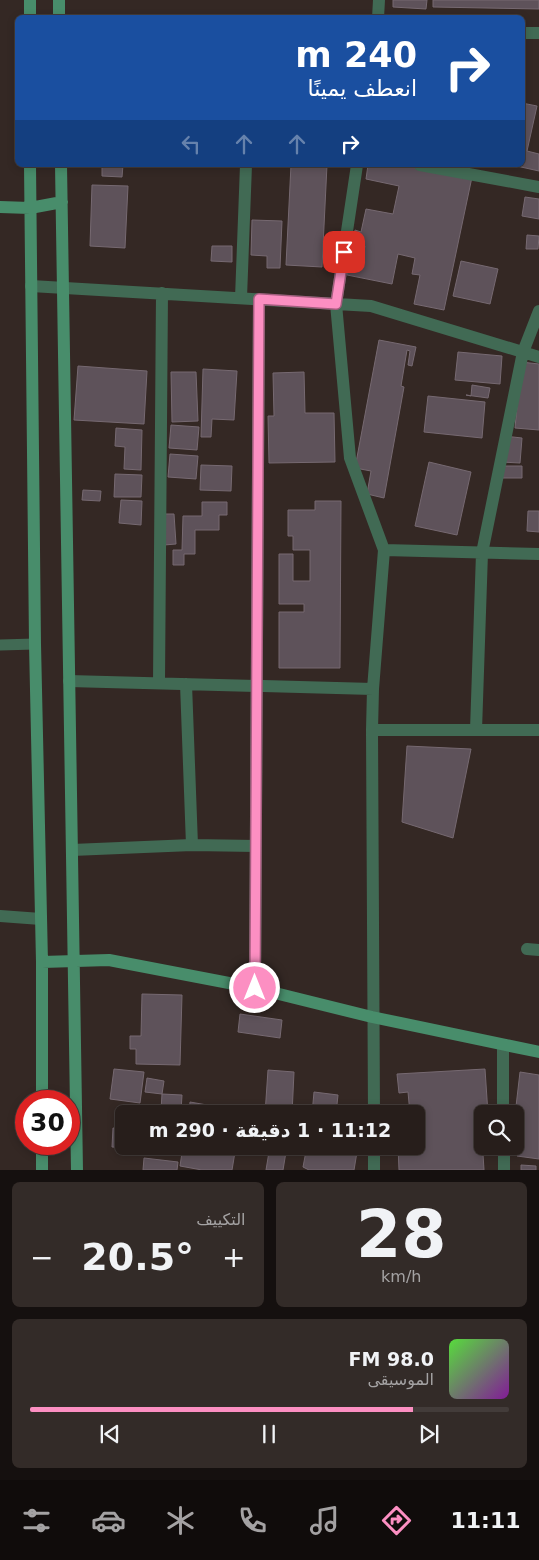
<!DOCTYPE html>
<html lang="ar">
<head>
<meta charset="utf-8">
<style>
	:root { --surface:#271e1b; --page:#332b28; --text:#f1f3f6; --muted:#a4a2a3; --line:#433c3a; --accent:#fc8fc2 }
	body { margin:0; font-family:"DejaVu Sans","Noto Naskh Arabic",sans-serif; background:var(--page); color:var(--text); direction:rtl; height:100vh; display:flex; flex-direction:column; font-size:19px; white-space:nowrap }
	* { box-sizing:border-box; margin:0 }
	p { font-size:16px; color:var(--muted) }
	.icon { flex:none; width:28px; height:28px; fill:none; stroke:currentColor; stroke-width:2; stroke-linecap:round; stroke-linejoin:round }
	.map { position:relative; height:1170px; overflow:hidden; direction:ltr }
	.drawer { display:flex; flex-direction:column; gap:12px; padding:12px; background:#15100f; flex:1 }
	.drawer>* { flex:none }
	.guide { position:absolute; left:15px; top:15px; width:510px; height:152px; border-radius:8px; box-shadow:0 2px 8px #0003,0 0 0 1px var(--line); direction:rtl; background:#1a4fa0; color:#fff; overflow:hidden }
	.buttons { position:absolute; left:474px; top:1105px; display:grid; gap:10px }
	.buttons a { display:grid; place-items:center; width:50px; height:50px; border-radius:8px; background:var(--surface); box-shadow:0 2px 8px #0003,0 0 0 1px var(--line); font-size:25px }
	.speed { position:absolute; left:15px; top:1090px; display:flex; gap:10px; font-size:25px; font-weight:700; text-align:center }
	.speed>* { display:grid; place-content:center; width:65px; height:65px; border-radius:50%; background:var(--surface); box-shadow:0 2px 8px #0003,0 0 0 1px var(--line); line-height:1 }
	.speed .limit { border:8px solid #d22; background:#fff; color:#111 }
	.pin { position:absolute; display:grid; place-items:center; width:42px; height:42px; color:#fff; margin:-21px; border-radius:10px; box-shadow:0 2px 8px #0006 }
	.me { position:absolute; width:55px; margin:-28px; rotate:0deg; stroke-linejoin:round; filter:drop-shadow(0 0 4px #0008) }
	.turn { display:flex; align-items:center; gap:18px; height:105px; padding:0 25px; font-size:22px }
	.turn .icon { width:65px; height:65px; stroke-width:2.5 }
	.turn b { display:block; font-size:35px; line-height:42px }
	.lanes { display:flex; align-items:center; height:48px; padding:0 25px; background:#0003; justify-content:center; gap:25px; direction:ltr }
	.lanes .off { opacity:.35 }
	.big { font-size:38px; font-weight:700; line-height:1.1 }
	.drawer .tile { flex:1; display:flex; flex-direction:column; justify-content:center; gap:8px; min-width:0; padding:0 18px; border-radius:8px; background:var(--page) }
	.drawer .dial { align-items:center; gap:0 }
	.dial b { font-size:65px; line-height:1 }
	.song { display:flex; align-items:center; gap:15px }
	.cover { width:60px; height:60px; border-radius:8px; background:linear-gradient(135deg,hsl(110 70% 55%),hsl(290 70% 35%)) }
	.played { height:5px; border-radius:2px; background:linear-gradient(90deg,var(--accent) 80%,var(--line) 80%) }
	.keys { display:flex; justify-content:space-around; direction:ltr }
	.heat { display:flex; justify-content:space-between; align-items:center; font-size:28px; direction:ltr }
	.drawer .tiles { flex:1; display:grid; gap:12px; grid-template-columns:1fr 1fr }
	.tile:last-child { grid-column:span 2 }
	.trip { position:absolute; left:115px; top:1105px; width:310px; height:50px; border-radius:8px; background:var(--surface); box-shadow:0 2px 8px #0003,0 0 0 1px var(--line); font-weight:700; line-height:50px; text-align:center; direction:rtl }
	.dock { display:flex; height:80px; justify-content:space-around; align-items:center; background:#100c0b; color:var(--muted) }
	.dock .icon { width:35px; height:35px }
	.dock .current { color:var(--accent) }
	.dock b { font-size:22px; color:var(--text) }
	.map>svg:first-child { display:block }
	.building { fill:#5e525a; stroke:#766971 }
	.lines { fill:none; stroke-linecap:round; stroke-linejoin:round }
	.lane { stroke:#416a54; stroke-width:11 }
	.street { stroke:#416a54; stroke-width:12 }
	.secondary { stroke:#488d6b; stroke-width:12 }
	.route-casing { stroke:#a45d7e; stroke-width:12 }
	.route { stroke:#fc8fc2; stroke-width:9 }
</style>
</head>
<body>
<div class="map">
<svg width="539" height="1170" viewBox="0 0 539 1170">
	<rect width="100%" height="100%" fill="#342824"/>
	<path class="building" d="M 393,0 L 427,0 L 426,9 L 393,7 Z
		M 433,0 L 539,0 L 539,9 L 433,7 Z
		M 522,103 L 537,106 L 527,151 L 539,154 L 539,171 L 512,165 L 522,165 Z
		M 102,165 L 123,165 L 122,177 L 102,176 Z
		M 291,165 L 327,165 L 322,267 L 286,265 Z
		M 368,165 L 413,165 L 472,177 L 444,310 L 414,304 L 420,275 L 412,274 L 415,258 L 398,254 L 392,284 L 347,275 L 350,258 L 362,261 L 365,246 L 353,244 L 355,230 L 361,232 L 366,209 L 393,214 L 399,186 L 366,179 Z
		M 92,185 L 128,186 L 125,248 L 90,246 Z
		M 525,197 L 539,199 L 539,219 L 522,216 Z
		M 252,220 L 282,221 L 280,268 L 267,268 L 267,256 L 251,255 Z
		M 527,235 L 539,236 L 538,249 L 526,249 Z
		M 212,246 L 232,246 L 232,262 L 211,261 Z
		M 461,261 L 498,269 L 490,304 L 453,296 Z
		M 379,340 L 416,347 L 412,366 L 408,365 L 410,351 L 407,350 L 401,386 L 404,387 L 384,498 L 367,494 L 371,471 L 355,468 Z
		M 458,352 L 502,356 L 500,384 L 455,380 Z
		M 521,362 L 539,364 L 539,430 L 515,428 Z
		M 78,366 L 147,371 L 144,424 L 74,420 Z
		M 203,369 L 237,371 L 234,420 L 212,419 L 211,437 L 201,437 Z
		M 171,372 L 196,372 L 198,421 L 172,422 Z
		M 304,372 L 305,413 L 334,413 L 335,462 L 269,463 L 268,416 L 274,416 L 273,373 Z
		M 472,385 L 490,388 L 488,398 L 466,395 L 471,396 Z
		M 428,396 L 485,402 L 482,438 L 424,432 Z
		M 171,425 L 199,427 L 197,450 L 169,448 Z
		M 116,428 L 142,430 L 141,470 L 124,469 L 125,447 L 115,446 Z
		M 504,436 L 522,438 L 520,463 L 501,462 Z
		M 170,454 L 198,456 L 196,479 L 168,477 Z
		M 429,462 L 471,472 L 457,535 L 415,526 Z
		M 201,465 L 232,466 L 231,491 L 200,490 Z
		M 499,466 L 522,466 L 522,478 L 500,478 Z
		M 115,474 L 142,475 L 141,497 L 114,497 Z
		M 83,490 L 101,491 L 100,501 L 82,500 Z
		M 121,500 L 142,501 L 141,525 L 119,523 Z
		M 315,501 L 341,501 L 340,668 L 279,668 L 279,612 L 304,612 L 304,604 L 279,604 L 279,554 L 293,554 L 293,581 L 310,581 L 310,550 L 293,550 L 293,536 L 288,536 L 288,510 L 315,510 Z
		M 202,502 L 227,502 L 227,515 L 219,515 L 219,530 L 195,530 L 195,554 L 184,554 L 184,565 L 173,565 L 173,550 L 182,550 L 183,516 L 202,516 Z
		M 528,511 L 539,511 L 539,532 L 527,531 Z
		M 163,514 L 174,514 L 176,544 L 164,545 Z
		M 407,746 L 471,749 L 453,838 L 402,822 Z
		M 142,994 L 182,995 L 180,1065 L 136,1064 L 136,1049 L 130,1049 L 130,1036 L 141,1036 Z
		M 240,1014 L 282,1020 L 280,1038 L 238,1032 Z
		M 114,1069 L 144,1072 L 140,1103 L 110,1099 Z
		M 485,1069 L 488,1114 L 482,1114 L 481,1122 L 484,1170 L 399,1170 L 398,1146 L 416,1146 L 416,1114 L 410,1114 L 408,1092 L 399,1093 L 397,1074 Z
		M 268,1070 L 294,1072 L 292,1114 L 265,1114 Z
		M 520,1072 L 539,1075 L 539,1159 L 517,1156 L 519,1132 L 515,1132 L 515,1115 Z
		M 147,1078 L 164,1081 L 162,1094 L 145,1092 Z
		M 314,1092 L 338,1095 L 336,1114 L 312,1114 Z
		M 162,1094 L 182,1095 L 181,1111 L 161,1110 Z
		M 190,1102 L 258,1114 L 189,1114 Z
		M 113,1128 L 124,1129 L 124,1146 L 128,1148 L 112,1147 Z
		M 183,1146 L 236,1146 L 232,1170 L 202,1170 L 180,1166 Z
		M 270,1146 L 287,1146 L 283,1170 L 266,1170 Z
		M 307,1146 L 358,1146 L 354,1170 L 309,1170 L 303,1167 Z
		M 144,1158 L 178,1162 L 177,1170 L 143,1170 Z
		M 521,1165 L 536,1166 L 536,1170 L 521,1170 Z"/>
	<g class="lines">
		<path class="lane" d="M 0,645 L 35,644"/>
		<path class="street" d="M 378,18 L 379,0
			M 522,33 L 539,33
			M 357,165 L 336,304 L 350,458 L 384,550 L 373,689 L 372,730 L 374,1114
			M 420,165 L 539,187
			M 31,286 L 371,306 L 539,357
			M 241,298 L 246,165
			M 384,550 L 539,554
			M 69,681 L 373,689
			M 159,683 L 162,293
			M 186,684 L 192,845
			M 372,730 L 539,730
			M 476,730 L 482,553 L 523,352 L 539,311
			M 72,850 L 192,845 L 256,846
			M 0,916 L 41,919
			M 527,949 L 539,950
			M 255,988 L 259,299
			M 503,1045 L 503,1114
			M 374,1146 L 374,1170
			M 504,1146 L 504,1170"/>
		<path class="secondary" d="M 30,0 L 30,18
			M 59,0 L 59,18
			M 30,165 L 35,644 L 42,962 L 42,1101
			M 61,165 L 77,1170
			M 0,207 L 30,208 L 62,202
			M 42,962 L 109,960 L 255,988 L 372,1017 L 539,1052
			M 42,1170 L 42,1144"/>
	</g>
	<g class="lines">
		<g class="route-casing">
			<path id="route" d="M 255,988 L 259,299 L 336,304 L 344,252"/>
		</g>
		<use href="#route" class="route"/>
	</g>
</svg>
<div class="buttons">
<a><svg class="icon" aria-label="search" viewBox="0 0 24 24"><circle cx="10" cy="10" r="6"/><path d="M15 15l6 6"/></svg></a>
</div>
<div class="speed"><div class="limit">30</div></div>
<div class="pin" style="left:344px;top:252px;background:#d93025"><svg class="icon" aria-label="arrive" viewBox="0 0 24 24"><path d="M6 21V4h12l-3 4 3 4H6"/></svg></div>
<svg class="me" style="left:255px;top:988px" viewBox="-20 -20 40 40"><circle r="17" fill="#fc8fc2" stroke="#fff" stroke-width="3"/><path d="M0-11L8 9 0 5-8 9z" fill="#fff"/></svg>
<div class="trip">11:12 · 1 دقيقة · 290 m</div>
<div class="guide">
<div class="turn"><svg class="icon" aria-label="right" viewBox="0 0 24 24"><path d="M7 20v-9h11M14 6l5 5-5 5"/></svg><div><b>240 m</b>انعطف يمينًا</div></div>
<div class="lanes"><svg class="icon off" aria-label="left" viewBox="0 0 24 24"><path d="M17 20v-9H6M10 6l-5 5 5 5"/></svg><svg class="icon off" aria-label="ahead" viewBox="0 0 24 24"><path d="M12 20V5M6 11l6-6 6 6"/></svg><svg class="icon off" aria-label="ahead" viewBox="0 0 24 24"><path d="M12 20V5M6 11l6-6 6 6"/></svg><svg class="icon" aria-label="right" viewBox="0 0 24 24"><path d="M7 20v-9h11M14 6l5 5-5 5"/></svg></div>
</div>
</div>
<section class="drawer">
<div class="tiles">
<div class="tile dial"><b>28</b><p>km/h</p></div>
<div class="tile"><p>التكييف</p>
<div class="heat"><a>−</a><b class="big">20.5°</b><a>+</a></div>
</div>
<div class="tile">
<div class="song"><i class="cover"></i><div><b>98.0 FM</b><p>الموسيقى</p></div></div>
<div class="played"></div>
<div class="keys"><svg class="icon" aria-label="previous" viewBox="0 0 24 24"><path d="M18 5L8 12l10 7zM5 5v14"/></svg><svg class="icon" aria-label="pause" viewBox="0 0 24 24"><path d="M8 5v14M16 5v14"/></svg><svg class="icon" aria-label="next" viewBox="0 0 24 24"><path d="M6 5l10 7-10 7zM19 5v14"/></svg></div>
</div>
</div>
</section>
<nav class="dock">
<b>11:11</b>
<svg class="icon current" aria-label="directions" viewBox="0 0 24 24"><path d="M12 3l9 9-9 9-9-9zM9 14v-3h6M13 9l2 2-2 2"/></svg>
<svg class="icon" aria-label="music" viewBox="0 0 24 24"><path d="M9 18V5l10-2v13"/><circle cx="6" cy="18" r="3"/><circle cx="16" cy="16" r="3"/></svg>
<svg class="icon" aria-label="phone" viewBox="0 0 24 24"><path d="M5 4h4l2 5-3 2q2 4 5 5l2-3 5 2v4C11 20 4 13 5 4z"/></svg>
<svg class="icon" aria-label="climate" viewBox="0 0 24 24"><path d="M12 3v18M4 7l16 10M4 17L20 7"/></svg>
<svg class="icon" aria-label="car" viewBox="0 0 24 24"><path d="M5 17H2v-5l4-1 3-4h7l3 4 3 1v5h-3M9 17h6M6 11h13"/><circle cx="7" cy="17" r="2"/><circle cx="17" cy="17" r="2"/></svg>
<svg class="icon" aria-label="filters" viewBox="0 0 24 24"><path d="M4 7h16M4 17h16"/><circle cx="9" cy="7" r="2"/><circle cx="15" cy="17" r="2"/></svg>
</nav>
</body>
</html>
